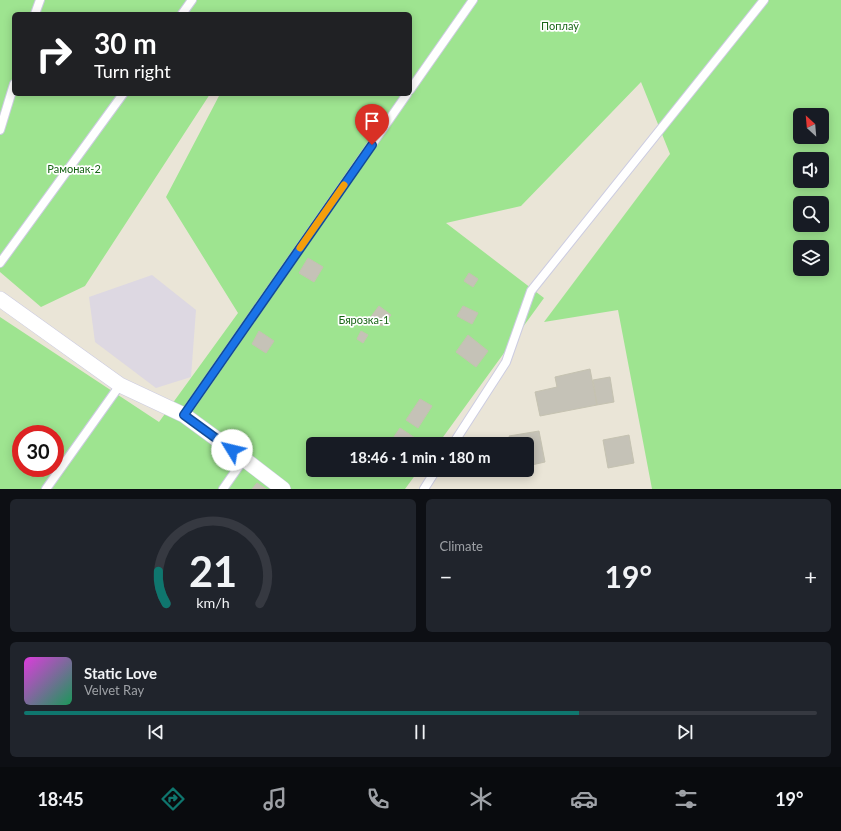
<!DOCTYPE html>
<html lang="en">
<head>
<meta charset="utf-8">
<style>
	:root { --surface:#171b24; --page:#20242c; --text:#f1f3f6; --muted:#9ea1a6; --line:#363941; --accent:#0f766e }
	body { margin:0; font-family:Lato,sans-serif; background:var(--page); color:var(--text); height:100vh; display:flex; flex-direction:column; font-size:15px; white-space:nowrap }
	* { box-sizing:border-box; margin:0 }
	p { font-size:13px; color:var(--muted) }
	.icon { flex:none; width:22px; height:22px; fill:none; stroke:currentColor; stroke-width:2; stroke-linecap:round; stroke-linejoin:round }
	.map { position:relative; height:489px; overflow:hidden }
	.drawer { display:flex; flex-direction:column; gap:10px; padding:10px; background:#0d0f14; flex:1 }
	.drawer>* { flex:none }
	.top-card { position:absolute; left:12px; top:12px; width:400px; height:84px; border-radius:6px; box-shadow:0 2px 10px #0003; background:#202124; color:#fff; overflow:hidden }
	.needle { width:26px; rotate:334deg }
	.fabs { position:absolute; left:793px; top:108px; display:grid; gap:8px }
	.fabs a { display:grid; place-items:center; width:36px; height:36px; border-radius:6px; background:var(--surface); box-shadow:0 2px 10px #0003; font-size:20px }
	.speed { position:absolute; left:12px; top:425px; display:flex; gap:8px; font-size:20px; font-weight:700; text-align:center }
	.speed>* { display:grid; place-content:center; width:52px; height:52px; border-radius:50%; background:var(--surface); box-shadow:0 2px 10px #0003; line-height:1 }
	.speed .limit { border:6px solid #d22; background:#fff; color:#111 }
	.pin { position:absolute; display:grid; place-items:center; width:34px; height:34px; color:#fff; margin:-41px -17px; border-radius:50% 50% 50% 0; rotate:-45deg; box-shadow:0 0 4px #0007 }
	.pin .icon { rotate:45deg }
	.me { position:absolute; width:44px; margin:-22px; rotate:306deg; stroke-linejoin:round; filter:drop-shadow(0 0 3px #0008) }
	.turn { display:flex; align-items:center; gap:14px; height:84px; padding:0 16px; font-size:18px }
	.turn .icon { width:52px; height:52px; stroke-width:2.5 }
	.turn b { display:block; font-size:28px; line-height:34px }
	.big { font-size:30px; font-weight:700; line-height:1.1 }
	.drawer .tile { flex:1; display:flex; flex-direction:column; justify-content:center; gap:6px; min-width:0; padding:0 14px; border-radius:6px; background:var(--page) }
	.drawer .dial { align-items:center; gap:0 }
	.dial svg { height:104px; overflow:visible; fill:none; stroke:var(--line); stroke-width:7; stroke-linecap:round; text-anchor:middle }
	.dial text { fill:var(--text); stroke:none }
	.song { display:flex; align-items:center; gap:12px }
	.cover { width:48px; height:48px; border-radius:6px; background:linear-gradient(135deg,hsl(300 70% 55%),hsl(150 70% 35%)) }
	.played { height:4px; border-radius:2px; background:linear-gradient(90deg,var(--accent) 70%,var(--line) 70%) }
	.keys { display:flex; justify-content:space-around; direction:ltr }
	.heat { display:flex; justify-content:space-between; align-items:center; font-size:22px; direction:ltr }
	.drawer .tiles { flex:1; display:grid; gap:10px; grid-template-columns:1fr 1fr }
	.tile:last-child { grid-column:span 2 }
	.trip { position:absolute; left:306px; top:437px; width:228px; height:40px; border-radius:6px; background:var(--surface); box-shadow:0 2px 10px #0003; font-weight:700; line-height:40px; text-align:center }
	.menu { display:flex; height:64px; justify-content:space-around; align-items:center; background:#090b0e; color:var(--muted) }
	.menu .icon { width:28px; height:28px }
	.menu .on { color:var(--accent) }
	.menu b { font-size:18px; color:var(--text) }
	.map>svg:first-child { display:block }
	.industrial { fill:#ddd8e2 }
	.green { fill:#9ee490; fill-rule:evenodd }
	.building { fill:#c5c2b7; stroke:#c5c2b1 }
	.lines { fill:none; stroke-linecap:round; stroke-linejoin:round }
	.lane-casing { stroke:#cccce1; stroke-width:10 }
	.street-casing { stroke:#cccce1; stroke-width:16 }
	.lane { stroke:#fff; stroke-width:8 }
	.street { stroke:#fff; stroke-width:15 }
	.route-casing { stroke:#114b97; stroke-width:10 }
	.route { stroke:#1a73e8; stroke-width:7 }
	.slow { stroke:#f59e0b; stroke-width:7 }
	.labels { text-anchor:middle; dominant-baseline:central; stroke-width:3.5; stroke-linejoin:round; paint-order:stroke }
	.park-label { font-size:11px; fill:#186516; stroke:#fff }
</style>
</head>
<body>
<div class="map">
<svg width="841" height="489" viewBox="0 0 841 489">
	<rect width="100%" height="100%" fill="#eae5d7"/>
	<path class="industrial" d="M 152,275 L 196,310 L 191,377 L 156,388 L 95,342 L 89,297 Z"/>
	<path class="green" d="M 0,0 L 841,0 L 841,489 L 652,489 L 618,310 L 544,322 L 670,154 L 641,82 L 521,206 L 446,223 L 544,298 L 438,444 L 313,444 L 313,470 L 419,470 L 405,489 L 0,489 L 0,317 L 159,422 L 238,313 L 166,197 L 220,94 L 410,94 L 410,14 L 263,14 L 263,13 L 262,14 L 14,14 L 14,94 L 210,94 L 85,286 L 41,307 L 0,272 ZM 800,115 L 822,115 L 822,137 L 800,137 ZM 800,159 L 822,159 L 822,181 L 800,181 ZM 800,203 L 822,203 L 822,225 L 800,225 ZM 800,247 L 822,247 L 822,269 L 800,269 ZM 21,434 L 55,434 L 55,468 L 21,468 Z"/>
	<path class="building" d="M 308,258 L 323,267 L 314,282 L 299,273 Z
		M 469,273 L 478,279 L 473,287 L 464,281 Z
		M 379,306 L 391,315 L 382,326 L 370,318 Z
		M 463,306 L 478,313 L 472,324 L 457,316 Z
		M 259,331 L 274,341 L 266,353 L 252,344 Z
		M 361,331 L 368,335 L 363,343 L 357,339 Z
		M 468,335 L 488,351 L 476,367 L 456,352 Z
		M 590,369 L 597,405 L 540,416 L 535,392 L 557,387 L 555,377 Z
		M 610,377 L 614,402 L 597,405 L 593,380 Z
		M 420,399 L 432,406 L 418,428 L 406,420 Z
		M 400,428 L 424,444 L 389,444 Z
		M 539,431 L 545,462 L 527,466 L 527,444 L 511,444 L 509,436 Z
		M 629,435 L 634,463 L 608,468 L 603,440 Z
		M 350,470 L 363,470 L 359,476 Z
		M 257,483 L 266,489 L 252,489 Z"/>
	<g class="lines">
		<g class="lane-casing">
			<path id="lane" d="M 35,14 L 40,0
				M 182,14 L 192,0
				M 410,90 L 473,0
				M 0,130 L 14,84
				M 0,263 L 123,94
				M 184,415 L 407,94
				M 453,444 L 506,362 L 531,291 L 764,0
				M 46,489 L 120,385
				M 223,489 L 244,459
				M 424,489 L 436,470"/>
		</g>
		<g class="street-casing">
			<path id="street" d="M 0,299 L 120,385 L 184,415 L 244,459 L 283,489"/>
		</g>
		<use href="#lane" class="lane"/>
		<use href="#street" class="street"/>
	</g>
	<g class="lines">
		<g class="route-casing">
			<path id="route" d="M 232,450 L 184,415 L 372,145"/>
		</g>
		<use href="#route" class="route"/>
		<path class="slow" d="M 300,248 L 344,185"/>
	</g>
	<g class="labels">
		<g class="park-label">
			<text x="560" y="25">Поплаў</text>
			<text x="74" y="168">Рамонак-2</text>
			<text x="364" y="319">Бярозка-1</text>
		</g>
	</g>
</svg>
<div class="fabs">
<a><svg class="needle" viewBox="-14 -14 28 28"><path d="M0-13l5 13h-10z" fill="#e53935"/><path d="M0 13l5-13h-10z" fill="#9ea1a6"/></svg></a>
<a><svg class="icon" aria-label="sound" viewBox="0 0 24 24"><path d="M4 9h4l5-4v14l-5-4H4zM17 9q2 3 0 6"/></svg></a>
<a><svg class="icon" aria-label="search" viewBox="0 0 24 24"><circle cx="10" cy="10" r="6"/><path d="M15 15l6 6"/></svg></a>
<a><svg class="icon" aria-label="layers" viewBox="0 0 24 24"><path d="M12 4l9 5-9 5-9-5zM3 14l9 5 9-5"/></svg></a>
</div>
<div class="speed"><div class="limit">30</div></div>
<div class="pin" style="left:372px;top:145px;background:#d93025"><svg class="icon" aria-label="arrive" viewBox="0 0 24 24"><path d="M6 21V4h12l-3 4 3 4H6"/></svg></div>
<svg class="me" style="left:232px;top:450px" viewBox="-20 -20 40 40"><circle r="19" fill="#fff"/><path d="M0-13L10 11 0 6-10 11z" fill="#1a73e8"/></svg>
<div class="trip">18:46 · 1 min · 180 m</div>
<div class="top-card">
<div class="turn"><svg class="icon" aria-label="right" viewBox="0 0 24 24"><path d="M7 20v-9h11M14 6l5 5-5 5"/></svg><div><b>30 m</b>Turn right</div></div>
</div>
</div>
<section class="drawer">
<div class="tiles">
<div class="tile dial"><svg viewBox="0 0 100 80">
<path d="M14 69A42 42 0 1 1 86 69"/>
<path d="M14 69A42 42 0 0 1 8 44" stroke="#0f766e"/>
<text x="50" y="56" font-size="32" font-weight="700">21</text>
<text x="50" y="72" font-size="11">km/h</text>
</svg></div>
<div class="tile"><p>Climate</p>
<div class="heat"><a>−</a><b class="big">19°</b><a>+</a></div>
</div>
<div class="tile">
<div class="song"><i class="cover"></i><div><b>Static Love</b><p>Velvet Ray</p></div></div>
<div class="played"></div>
<div class="keys"><svg class="icon" aria-label="previous" viewBox="0 0 24 24"><path d="M18 5L8 12l10 7zM5 5v14"/></svg><svg class="icon" aria-label="pause" viewBox="0 0 24 24"><path d="M8 5v14M16 5v14"/></svg><svg class="icon" aria-label="next" viewBox="0 0 24 24"><path d="M6 5l10 7-10 7zM19 5v14"/></svg></div>
</div>
</div>
</section>
<nav class="menu">
<b>18:45</b>
<svg class="icon on" aria-label="directions" viewBox="0 0 24 24"><path d="M12 3l9 9-9 9-9-9zM9 14v-3h6M13 9l2 2-2 2"/></svg>
<svg class="icon" aria-label="music" viewBox="0 0 24 24"><path d="M9 18V5l10-2v13"/><circle cx="6" cy="18" r="3"/><circle cx="16" cy="16" r="3"/></svg>
<svg class="icon" aria-label="phone" viewBox="0 0 24 24"><path d="M5 4h4l2 5-3 2q2 4 5 5l2-3 5 2v4C11 20 4 13 5 4z"/></svg>
<svg class="icon" aria-label="climate" viewBox="0 0 24 24"><path d="M12 3v18M4 7l16 10M4 17L20 7"/></svg>
<svg class="icon" aria-label="car" viewBox="0 0 24 24"><path d="M5 17H2v-5l4-1 3-4h7l3 4 3 1v5h-3M9 17h6M6 11h13"/><circle cx="7" cy="17" r="2"/><circle cx="17" cy="17" r="2"/></svg>
<svg class="icon" aria-label="filters" viewBox="0 0 24 24"><path d="M4 7h16M4 17h16"/><circle cx="9" cy="7" r="2"/><circle cx="15" cy="17" r="2"/></svg>
<b>19°</b>
</nav>
</body>
</html>
